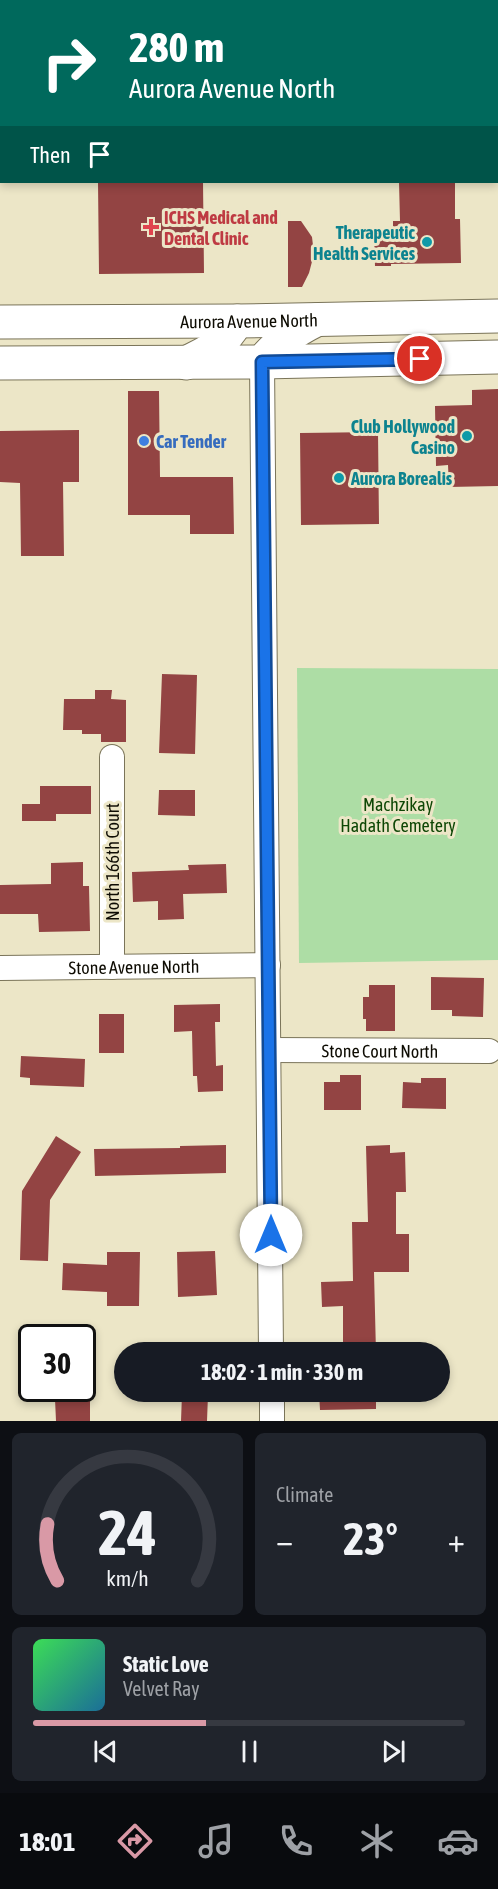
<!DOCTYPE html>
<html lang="en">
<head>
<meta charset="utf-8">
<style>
	:root { --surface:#171b24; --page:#20242c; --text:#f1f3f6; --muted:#9ea1a6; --line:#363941; --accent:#d999a6 }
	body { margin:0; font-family:"Asap Condensed",sans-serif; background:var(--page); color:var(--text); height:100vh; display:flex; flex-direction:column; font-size:22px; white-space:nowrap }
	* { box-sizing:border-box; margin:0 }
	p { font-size:20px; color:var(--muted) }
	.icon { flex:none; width:33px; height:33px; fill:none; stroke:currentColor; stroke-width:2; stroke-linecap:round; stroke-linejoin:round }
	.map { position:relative; height:1421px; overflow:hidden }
	.drawer { display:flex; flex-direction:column; gap:12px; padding:12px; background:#0d0f14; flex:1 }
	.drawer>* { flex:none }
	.top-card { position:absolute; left:0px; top:0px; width:498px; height:183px; box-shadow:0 3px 9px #0003; background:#00695c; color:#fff; overflow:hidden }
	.speed { position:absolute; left:18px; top:1324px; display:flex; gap:12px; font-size:30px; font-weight:700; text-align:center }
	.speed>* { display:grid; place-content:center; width:78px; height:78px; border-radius:50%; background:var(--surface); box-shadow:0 3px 9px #0003; line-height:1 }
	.speed .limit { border:3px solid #111; border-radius:9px; background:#fff; color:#111 }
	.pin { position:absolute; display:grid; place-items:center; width:51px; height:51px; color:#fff; margin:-26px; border:3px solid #fff; border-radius:50%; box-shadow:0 2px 6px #0007 }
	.me { position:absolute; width:66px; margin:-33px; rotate:0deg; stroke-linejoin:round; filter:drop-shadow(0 0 4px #0008) }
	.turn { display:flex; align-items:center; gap:21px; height:126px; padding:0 30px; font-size:27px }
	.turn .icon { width:78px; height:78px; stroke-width:2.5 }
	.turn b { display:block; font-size:42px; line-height:51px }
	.then { display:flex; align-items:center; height:57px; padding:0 30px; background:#0003; gap:12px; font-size:22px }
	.big { font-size:45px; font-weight:700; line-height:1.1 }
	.drawer .widget { flex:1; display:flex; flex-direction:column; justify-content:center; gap:9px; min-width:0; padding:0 21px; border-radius:9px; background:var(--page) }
	.drawer .dial { align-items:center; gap:0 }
	.dial svg { height:156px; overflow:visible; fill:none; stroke:var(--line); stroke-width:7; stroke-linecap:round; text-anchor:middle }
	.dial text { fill:var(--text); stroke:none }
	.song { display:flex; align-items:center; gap:18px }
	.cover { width:72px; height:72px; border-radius:9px; background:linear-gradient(135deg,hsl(130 70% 55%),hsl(200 70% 35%)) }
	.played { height:6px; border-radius:3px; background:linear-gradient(90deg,var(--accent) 40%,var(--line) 40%) }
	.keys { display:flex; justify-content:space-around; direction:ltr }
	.heat { display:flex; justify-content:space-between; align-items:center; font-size:33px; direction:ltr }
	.drawer .tiles { flex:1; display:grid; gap:12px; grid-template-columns:1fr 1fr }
	.widget:last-child { grid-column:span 2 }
	.trip { position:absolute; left:114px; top:1342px; width:336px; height:60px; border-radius:30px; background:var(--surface); box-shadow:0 3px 9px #0003; font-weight:700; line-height:60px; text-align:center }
	.tabs { display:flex; height:96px; justify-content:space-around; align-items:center; background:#090b0e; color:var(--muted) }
	.tabs .icon { width:42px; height:42px }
	.tabs .selected { color:var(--accent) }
	.tabs b { font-size:27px; color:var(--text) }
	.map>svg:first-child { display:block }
	.green { fill:#addda5 }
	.building { fill:#934443 }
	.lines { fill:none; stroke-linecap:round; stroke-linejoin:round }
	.street-casing { stroke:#7a7459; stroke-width:26 }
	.primary-casing { stroke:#7a7459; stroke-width:35 }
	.highway-casing { stroke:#7a7459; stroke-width:35 }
	.street { stroke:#fff; stroke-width:24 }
	.primary { stroke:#fff; stroke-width:33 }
	.highway { stroke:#fff; stroke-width:33 }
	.route-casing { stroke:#114b97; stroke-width:15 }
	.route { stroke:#1a73e8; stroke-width:10 }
	.health-dot { fill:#e0444e; stroke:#ece6c7; stroke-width:2 }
	.culture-dot { fill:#0f9aa8; stroke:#ece6c7; stroke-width:2 }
	.shop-dot { fill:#3f7fe0; stroke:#ece6c7; stroke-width:2 }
	.labels { text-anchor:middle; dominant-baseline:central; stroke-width:6; stroke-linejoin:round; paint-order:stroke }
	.health-label { font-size:18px; font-weight:bold; fill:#be3a42; stroke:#ece6c7; text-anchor:start }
	.culture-label { font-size:18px; font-weight:bold; fill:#0d838f; stroke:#ece6c7; text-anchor:end }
	.street-label { font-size:18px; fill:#0e0c03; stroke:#ece6c7 }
	.shop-label { font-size:18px; font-weight:bold; fill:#366cbe; stroke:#ece6c7; text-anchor:start }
	.park-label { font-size:18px; fill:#0e4705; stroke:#ece6c7 }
</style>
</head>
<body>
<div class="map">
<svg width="498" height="1421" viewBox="0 0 498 1421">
	<rect width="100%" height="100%" fill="#ece6c7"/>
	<path class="green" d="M 297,668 L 498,669 L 498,960 L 299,963 Z"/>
	<path class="building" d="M 98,182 L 203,182 L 204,273 L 99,274 Z
		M 399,182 L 455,182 L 455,219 L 460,219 L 461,263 L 391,264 L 391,266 L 375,266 L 374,233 L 393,232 L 393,221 L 400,221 Z
		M 288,221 L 301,221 L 312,237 L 314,254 L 309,273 L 302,287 L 288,287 Z
		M 498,389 L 498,486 L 449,487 L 448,465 L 436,466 L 435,406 L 472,405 L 472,390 Z
		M 128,391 L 159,391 L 160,477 L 233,477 L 234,534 L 190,534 L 190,515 L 128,515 Z
		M 79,430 L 79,482 L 63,482 L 64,556 L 21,556 L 20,483 L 0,482 L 0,431 Z
		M 378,432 L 379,524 L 301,525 L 300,433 Z
		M 162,674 L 197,675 L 195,754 L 159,753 Z
		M 95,690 L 112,690 L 111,699 L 126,700 L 126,742 L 101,742 L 101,734 L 82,734 L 82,730 L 63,730 L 64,699 L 95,699 Z
		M 40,786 L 91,786 L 91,814 L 56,814 L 56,821 L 22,821 L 22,804 L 40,804 Z
		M 159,790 L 195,790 L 195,816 L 158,815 Z
		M 83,862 L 83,886 L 89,886 L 90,931 L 39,932 L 38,914 L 0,914 L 0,885 L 51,884 L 51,863 Z
		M 226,864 L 227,893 L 183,894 L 184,919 L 158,920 L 158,901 L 133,902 L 132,872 L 189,870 L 188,865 Z
		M 431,977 L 484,978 L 483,1017 L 452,1016 L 452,1010 L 431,1010 Z
		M 369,985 L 395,985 L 395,1031 L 366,1031 L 366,1019 L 363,1019 L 363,997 L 369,997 Z
		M 220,1004 L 220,1022 L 215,1022 L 216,1066 L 223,1065 L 223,1091 L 198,1092 L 197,1076 L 193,1076 L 192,1031 L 174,1032 L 174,1005 Z
		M 99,1014 L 124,1014 L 124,1053 L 99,1053 Z
		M 21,1056 L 85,1059 L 84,1087 L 30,1085 L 30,1078 L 20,1077 Z
		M 340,1075 L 361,1075 L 361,1110 L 324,1110 L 324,1082 L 340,1082 Z
		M 421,1078 L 446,1078 L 446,1109 L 402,1108 L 403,1082 L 421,1083 Z
		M 56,1136 L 81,1152 L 50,1200 L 48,1261 L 20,1260 L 22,1191 Z
		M 226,1145 L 226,1173 L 95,1176 L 94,1149 L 180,1148 L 180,1146 Z
		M 390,1145 L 390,1153 L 405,1152 L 406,1192 L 396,1192 L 396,1234 L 409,1234 L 409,1272 L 374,1272 L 376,1353 L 343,1353 L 343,1306 L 322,1307 L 321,1282 L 353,1281 L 352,1222 L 368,1222 L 366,1146 Z
		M 215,1251 L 217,1295 L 178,1297 L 177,1252 Z
		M 107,1252 L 140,1252 L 139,1306 L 107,1306 L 107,1292 L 62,1290 L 63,1263 L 107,1265 Z
		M 319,1392 L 376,1392 L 376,1409 L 320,1410 Z
		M 182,1394 L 208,1395 L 207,1421 L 181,1421 Z
		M 90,1398 L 90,1421 L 56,1421 L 55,1399 Z"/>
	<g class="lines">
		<g class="street-casing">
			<g id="street">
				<path d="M 272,0 L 272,2"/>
				<path d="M 496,13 L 498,13"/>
				<path d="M 262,362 L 271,1353"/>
				<path d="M 112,967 L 112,757"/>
				<path id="s1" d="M 0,968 L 268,965"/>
				<path id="s2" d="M 270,1050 L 489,1051"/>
				<path d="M 272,1392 L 272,1421"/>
			</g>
		</g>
		<g class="primary-casing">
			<path id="primary" d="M 262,362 C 279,342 292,332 316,320
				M 186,363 C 213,349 220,348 237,321"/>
		</g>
		<g class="highway-casing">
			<g id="highway">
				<path id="s3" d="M 0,322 L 237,321 L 498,316"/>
				<path d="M 0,363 L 262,362 L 498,357"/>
			</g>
		</g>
		<use href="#street" class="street"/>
		<use href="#primary" class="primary"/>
		<use href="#highway" class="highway"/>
	</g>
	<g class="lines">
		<g class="route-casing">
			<path id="route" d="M 271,1235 L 262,362 L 420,359"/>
		</g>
		<use href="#route" class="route"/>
	</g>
	<path class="health-dot" d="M148 218h6v6h6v6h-6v6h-6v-6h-6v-6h6z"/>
	<g class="culture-dot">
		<circle cx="427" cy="242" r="6"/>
		<circle cx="467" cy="436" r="6"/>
		<circle cx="339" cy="478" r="6"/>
	</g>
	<circle class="shop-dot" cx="144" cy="441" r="6"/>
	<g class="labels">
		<g class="health-label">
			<text x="164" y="217">ICHS Medical and<tspan x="164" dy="21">Dental Clinic</tspan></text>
		</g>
		<g class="culture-label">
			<text x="415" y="232">Therapeutic<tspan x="415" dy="21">Health Services</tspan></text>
			<text x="455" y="426">Club Hollywood<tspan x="455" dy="21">Casino</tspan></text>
			<text x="351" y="478" text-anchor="start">Aurora Borealis</text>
		</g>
		<g class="street-label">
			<text stroke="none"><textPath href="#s3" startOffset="249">Aurora Avenue North</textPath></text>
			<text transform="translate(112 862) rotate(-90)">North 166th Court</text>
			<text stroke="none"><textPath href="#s1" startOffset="134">Stone Avenue North</textPath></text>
			<text stroke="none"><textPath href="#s2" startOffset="110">Stone Court North</textPath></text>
		</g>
		<g class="shop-label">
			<text x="156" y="441">Car Tender</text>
		</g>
		<g class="park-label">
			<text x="398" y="804">Machzikay<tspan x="398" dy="21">Hadath Cemetery</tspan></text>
		</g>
	</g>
</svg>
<div class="speed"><div class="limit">30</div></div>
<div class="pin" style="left:420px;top:359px;background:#d93025"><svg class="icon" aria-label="arrive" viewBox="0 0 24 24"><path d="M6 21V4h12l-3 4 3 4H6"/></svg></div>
<svg class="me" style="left:271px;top:1235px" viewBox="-20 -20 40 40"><circle r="19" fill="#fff"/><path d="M0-13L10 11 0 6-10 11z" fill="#1a73e8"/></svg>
<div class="trip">18:02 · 1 min · 330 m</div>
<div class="top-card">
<div class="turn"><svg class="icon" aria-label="right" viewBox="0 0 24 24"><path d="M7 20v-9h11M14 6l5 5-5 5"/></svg><div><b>280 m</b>Aurora Avenue North</div></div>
<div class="then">Then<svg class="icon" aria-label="arrive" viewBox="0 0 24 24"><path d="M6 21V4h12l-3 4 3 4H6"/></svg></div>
</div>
</div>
<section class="drawer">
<div class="tiles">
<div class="widget dial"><svg viewBox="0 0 100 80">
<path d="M14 69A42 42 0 1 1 86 69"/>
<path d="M14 69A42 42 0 0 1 9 40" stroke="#d999a6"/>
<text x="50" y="56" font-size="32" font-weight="700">24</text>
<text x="50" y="72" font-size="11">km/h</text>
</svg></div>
<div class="widget"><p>Climate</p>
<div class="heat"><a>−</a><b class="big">23°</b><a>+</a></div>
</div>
<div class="widget">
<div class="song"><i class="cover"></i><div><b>Static Love</b><p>Velvet Ray</p></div></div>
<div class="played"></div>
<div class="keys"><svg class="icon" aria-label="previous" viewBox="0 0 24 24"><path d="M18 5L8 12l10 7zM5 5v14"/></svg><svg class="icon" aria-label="pause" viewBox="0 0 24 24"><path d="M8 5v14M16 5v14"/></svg><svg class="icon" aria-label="next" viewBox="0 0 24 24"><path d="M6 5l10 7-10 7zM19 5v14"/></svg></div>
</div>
</div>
</section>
<nav class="tabs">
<b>18:01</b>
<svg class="icon selected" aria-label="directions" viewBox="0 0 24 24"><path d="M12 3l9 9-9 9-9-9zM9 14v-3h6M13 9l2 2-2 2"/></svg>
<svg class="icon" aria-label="music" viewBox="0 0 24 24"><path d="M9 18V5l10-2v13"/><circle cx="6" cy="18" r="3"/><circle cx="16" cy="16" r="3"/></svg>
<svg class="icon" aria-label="phone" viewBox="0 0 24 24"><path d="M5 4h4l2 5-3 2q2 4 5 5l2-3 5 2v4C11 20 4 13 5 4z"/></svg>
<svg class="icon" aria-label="climate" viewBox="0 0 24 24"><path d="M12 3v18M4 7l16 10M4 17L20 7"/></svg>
<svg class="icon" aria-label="car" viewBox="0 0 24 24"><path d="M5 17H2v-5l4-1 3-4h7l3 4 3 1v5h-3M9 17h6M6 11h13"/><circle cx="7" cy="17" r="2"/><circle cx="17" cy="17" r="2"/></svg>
</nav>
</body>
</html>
